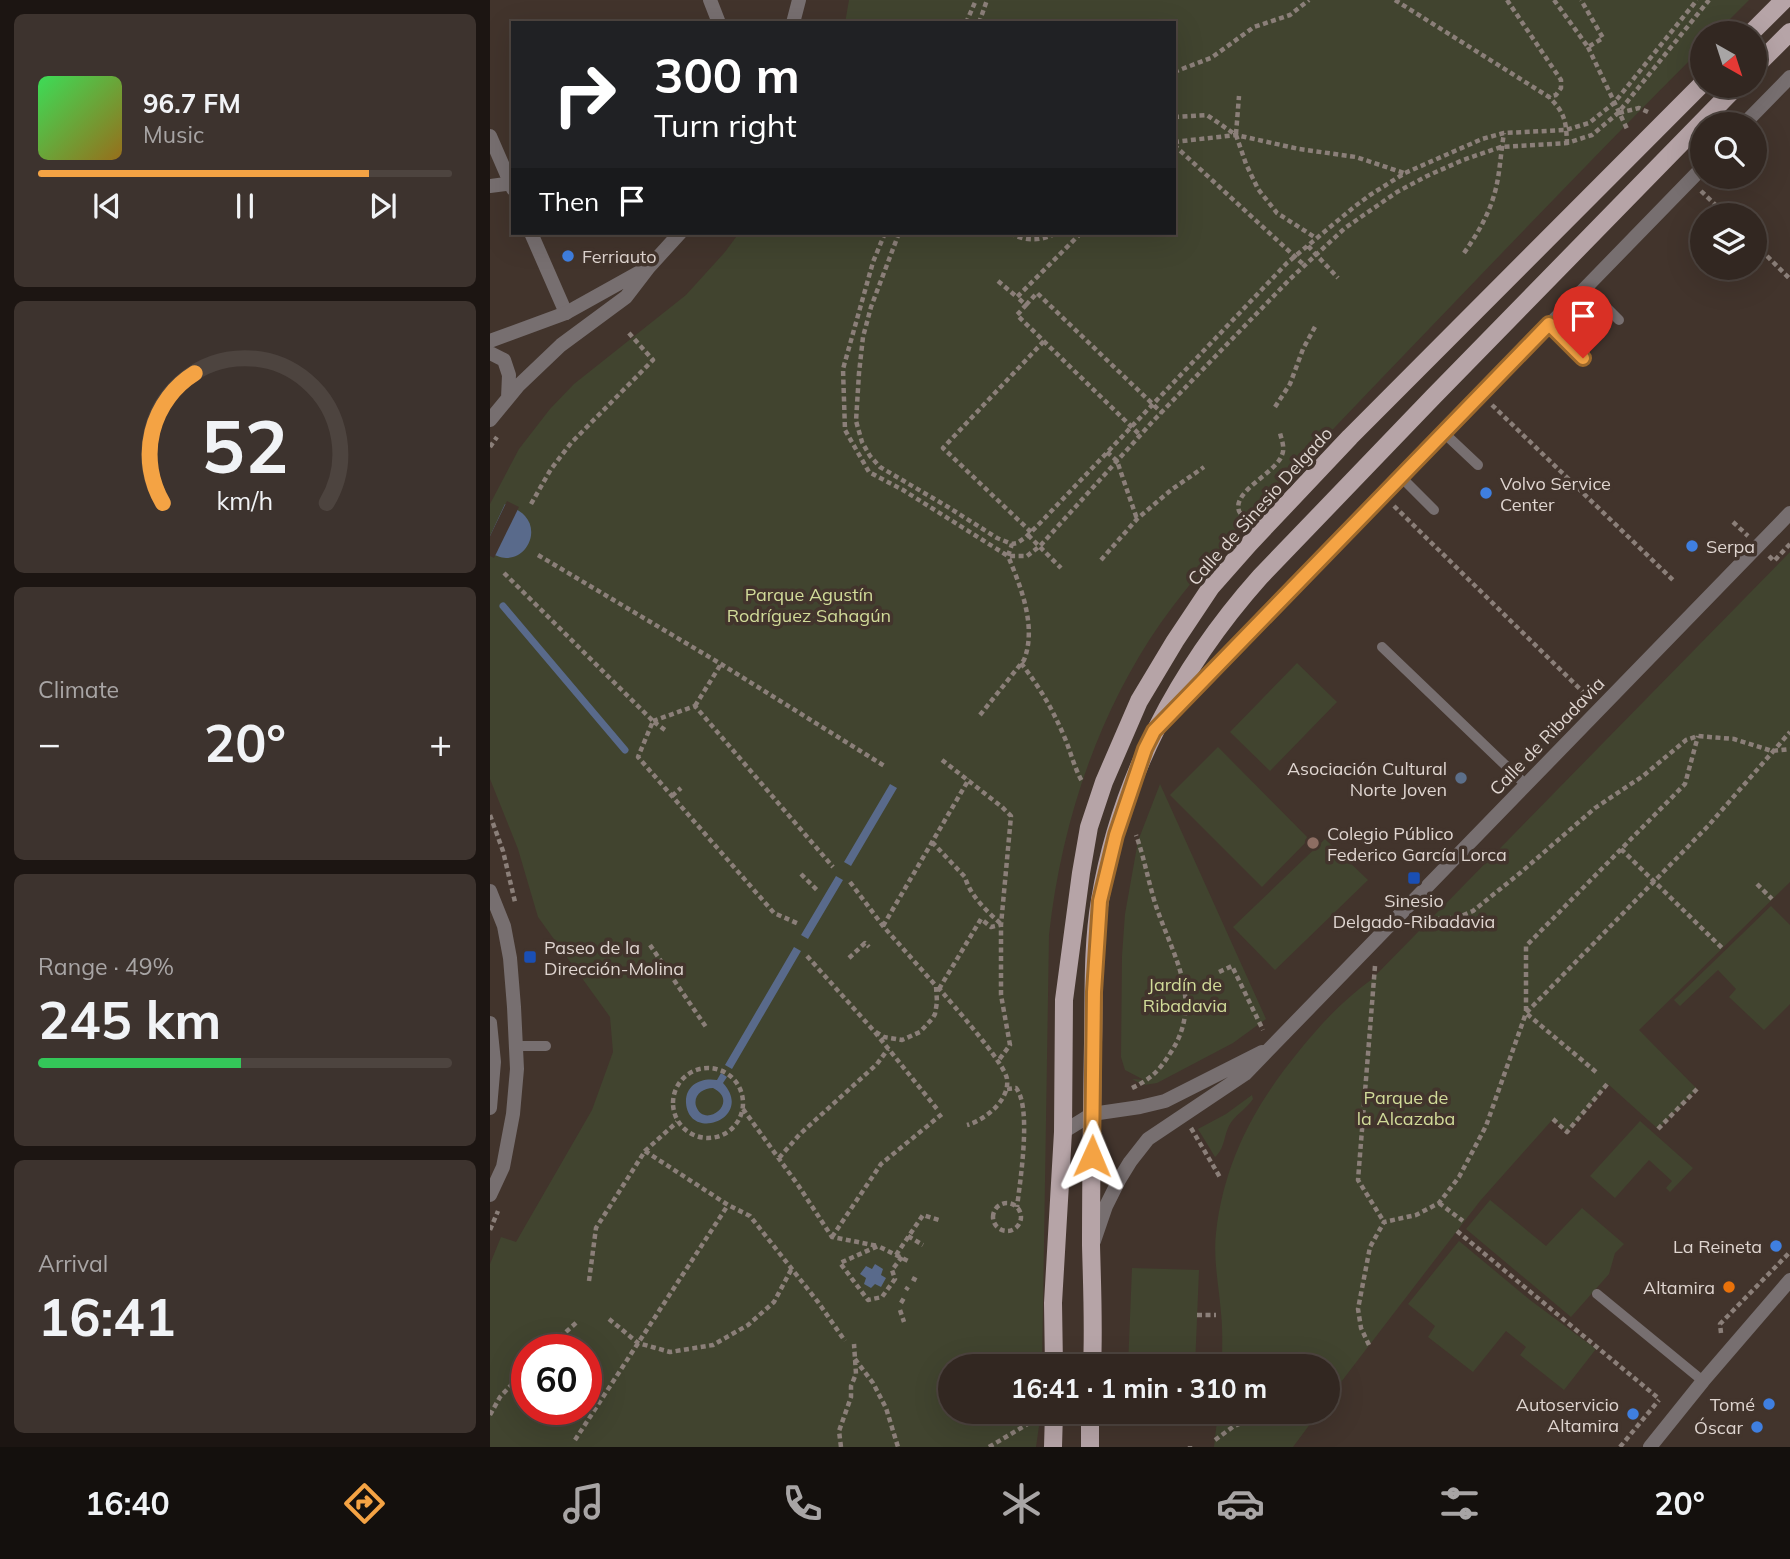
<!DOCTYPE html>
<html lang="en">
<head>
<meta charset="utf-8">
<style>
	:root { --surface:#322721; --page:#3d332e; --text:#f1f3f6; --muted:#a8a5a5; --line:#4d443f; --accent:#f4a344 }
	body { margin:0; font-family:Mulish,sans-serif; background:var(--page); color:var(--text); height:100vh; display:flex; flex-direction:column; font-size:26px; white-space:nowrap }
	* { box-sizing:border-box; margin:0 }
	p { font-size:23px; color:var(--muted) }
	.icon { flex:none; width:38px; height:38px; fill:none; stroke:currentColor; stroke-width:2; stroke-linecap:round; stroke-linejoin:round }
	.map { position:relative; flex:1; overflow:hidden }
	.sheet { display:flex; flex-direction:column; gap:14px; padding:14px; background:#1c1512; width:490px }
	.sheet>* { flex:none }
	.banner { position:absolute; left:21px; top:21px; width:665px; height:214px; border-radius:0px; box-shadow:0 7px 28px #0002,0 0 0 2px var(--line); background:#202124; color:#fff; overflow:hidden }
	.needle { width:46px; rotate:141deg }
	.controls { position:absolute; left:1200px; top:21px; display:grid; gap:14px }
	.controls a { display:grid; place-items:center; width:77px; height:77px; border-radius:50%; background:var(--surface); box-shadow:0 7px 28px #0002,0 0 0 2px var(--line); font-size:35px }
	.speed { position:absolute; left:21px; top:1334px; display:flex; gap:14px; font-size:35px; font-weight:700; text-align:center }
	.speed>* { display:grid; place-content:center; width:91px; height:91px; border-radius:50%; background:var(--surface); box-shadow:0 7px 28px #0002,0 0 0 2px var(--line); line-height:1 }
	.speed .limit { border:10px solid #d22; background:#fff; color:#111 }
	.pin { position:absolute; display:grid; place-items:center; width:60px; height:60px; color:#fff; margin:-72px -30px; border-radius:50% 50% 50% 0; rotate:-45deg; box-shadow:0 0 7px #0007 }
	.pin .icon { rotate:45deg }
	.me { position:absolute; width:77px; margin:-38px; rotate:1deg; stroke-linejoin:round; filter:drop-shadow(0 0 5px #0008) }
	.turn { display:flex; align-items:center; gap:24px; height:147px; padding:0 28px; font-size:32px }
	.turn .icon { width:91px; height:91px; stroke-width:2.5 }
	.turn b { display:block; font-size:49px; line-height:60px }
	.then { display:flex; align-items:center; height:66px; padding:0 28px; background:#0003; gap:14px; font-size:26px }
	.big { font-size:52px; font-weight:700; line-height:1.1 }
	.sheet .widget { flex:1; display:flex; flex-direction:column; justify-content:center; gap:10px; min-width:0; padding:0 24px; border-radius:10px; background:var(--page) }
	.sheet .dial { align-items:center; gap:0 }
	.dial svg { height:182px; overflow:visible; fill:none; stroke:var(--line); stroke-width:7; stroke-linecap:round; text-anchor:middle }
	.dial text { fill:var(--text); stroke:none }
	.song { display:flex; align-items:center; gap:21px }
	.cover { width:84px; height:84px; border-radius:10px; background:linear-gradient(135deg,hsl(130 70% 55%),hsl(40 70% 35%)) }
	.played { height:7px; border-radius:4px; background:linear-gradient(90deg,var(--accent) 80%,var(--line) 80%) }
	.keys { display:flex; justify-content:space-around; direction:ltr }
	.heat { display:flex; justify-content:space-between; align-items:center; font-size:38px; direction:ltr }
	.charge { height:10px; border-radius:5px; background:linear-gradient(90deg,#34c759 49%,var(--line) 0) }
	.trip { position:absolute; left:448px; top:1354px; width:402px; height:70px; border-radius:35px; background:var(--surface); box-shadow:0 7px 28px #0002,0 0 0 2px var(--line); font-weight:700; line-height:70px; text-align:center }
	.menu { display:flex; height:112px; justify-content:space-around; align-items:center; background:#14100d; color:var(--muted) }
	.menu .icon { width:49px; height:49px }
	.menu .selected { color:var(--accent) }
	.menu b { font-size:32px; color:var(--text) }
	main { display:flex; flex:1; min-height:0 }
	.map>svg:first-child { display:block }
	.green { fill:#41442f; fill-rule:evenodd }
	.water { fill:#596a8b; fill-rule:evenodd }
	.pier { fill:#42342c }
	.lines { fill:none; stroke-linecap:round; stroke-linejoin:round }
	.stream { stroke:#596a8b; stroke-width:7 }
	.path { stroke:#8b7f79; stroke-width:4.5; stroke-dasharray:5 3.5; stroke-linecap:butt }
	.service { stroke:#776f70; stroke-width:10 }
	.minor { stroke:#776f70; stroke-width:14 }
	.tertiary { stroke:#776f70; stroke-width:14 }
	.primary { stroke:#b6a4a7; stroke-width:18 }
	.route-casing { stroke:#9f6a2c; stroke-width:18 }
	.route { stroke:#f4a344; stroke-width:12 }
	.shop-dot { fill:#3f7fe0; stroke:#42342c; stroke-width:2.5 }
	.service-dot { fill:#5c6f8a; stroke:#42342c; stroke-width:2.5 }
	.education-dot { fill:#8d6e63; stroke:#42342c; stroke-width:2.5 }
	.transit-dot { fill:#1a4fb4; stroke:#42342c; stroke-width:2.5 }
	.food-dot { fill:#e8710a; stroke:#42342c; stroke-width:2.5 }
	.labels { text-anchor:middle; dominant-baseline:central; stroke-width:7; stroke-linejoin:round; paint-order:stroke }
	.poi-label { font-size:18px; fill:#dfd5d0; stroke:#42342c; text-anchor:end }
	.street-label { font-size:18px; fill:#dfd5d0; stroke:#42342c }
	.park-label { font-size:18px; fill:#d1db99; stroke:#42342c }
</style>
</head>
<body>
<main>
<section class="sheet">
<div class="widget">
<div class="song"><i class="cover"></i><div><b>96.7 FM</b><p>Music</p></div></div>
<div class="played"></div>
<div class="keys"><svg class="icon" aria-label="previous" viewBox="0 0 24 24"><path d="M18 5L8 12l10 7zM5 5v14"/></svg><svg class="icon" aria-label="pause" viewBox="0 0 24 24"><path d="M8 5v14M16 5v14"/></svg><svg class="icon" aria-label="next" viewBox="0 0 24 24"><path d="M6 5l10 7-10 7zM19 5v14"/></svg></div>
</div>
<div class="widget dial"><svg viewBox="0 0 100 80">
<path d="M14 69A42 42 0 1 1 86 69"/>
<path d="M14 69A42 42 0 0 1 28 12" stroke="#f4a344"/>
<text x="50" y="56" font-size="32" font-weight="700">52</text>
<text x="50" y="72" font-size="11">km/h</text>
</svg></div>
<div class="widget"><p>Climate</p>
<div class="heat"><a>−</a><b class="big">20°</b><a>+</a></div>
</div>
<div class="widget"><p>Range · 49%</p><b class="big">245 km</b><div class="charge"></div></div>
<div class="widget"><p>Arrival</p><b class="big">16:41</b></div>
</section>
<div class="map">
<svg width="1300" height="1447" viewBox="0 0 1300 1447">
	<rect width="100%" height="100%" fill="#42342c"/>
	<path class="green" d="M 359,0 L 1259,0 L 1226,33 L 1213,33 L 1213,47 C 1112,148 1013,252 913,356 C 875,395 838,435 800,474 C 754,522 708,570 670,624 C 607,715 571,825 559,935 L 552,1367 L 460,1367 L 460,1412 L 551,1412 L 546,1447 L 0,1447 L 0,1264 L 11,1237 L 26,1242 L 102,1110 L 123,1052 L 120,1017 L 48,917 L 28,849 L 0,779 L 0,504 L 29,449 L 60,409 L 84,384 L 196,295 L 235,252 L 249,233 L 684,233 L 684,23 L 355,23 ZM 37,1349 L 96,1349 L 96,1409 L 37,1409 Z
		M 1300,552 L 1300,882 L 1149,1030 L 1207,1089 L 1168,1129 L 1118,1084 L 1077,1132 L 1063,1119 L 990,1201 L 838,1399 L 838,1367 L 732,1367 C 732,1349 733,1331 731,1313 C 729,1286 723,1260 726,1233 C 734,1162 764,1106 809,1051 C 831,1024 852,1001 881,980 Z
		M 807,663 L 847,702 L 780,771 L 740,732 Z
		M 728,747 L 819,839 L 772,887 L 680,795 Z
		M 670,784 L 776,1019 L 743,1043 L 667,1083 L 654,1085 L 642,1079 L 654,1080 L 635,1070 L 631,1057 L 632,956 L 635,914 L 648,841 Z
		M 835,839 L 878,880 L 785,970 L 743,927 Z
		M 1281,906 L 1300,925 L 1300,1004 L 1274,1030 L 1239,997 L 1246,989 L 1228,970 L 1190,1006 L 1184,1000 Z
		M 762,1095 L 763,1099 C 757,1108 748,1113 742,1121 C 733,1133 736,1148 725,1157 L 708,1129 L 736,1114 Z
		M 1150,1121 L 1203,1168 L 1180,1192 L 1176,1188 L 1182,1181 L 1159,1160 L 1125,1198 L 1100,1176 Z
		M 1000,1200 L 1056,1246 L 1092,1208 L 1134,1244 L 1125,1253 L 1119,1274 L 1081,1317 L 976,1229 Z
		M 969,1241 L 1040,1300 L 1106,1349 L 1074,1390 L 1030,1355 L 1036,1347 L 1016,1331 L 983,1372 L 938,1337 L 945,1326 L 918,1304 Z
		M 642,1268 L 709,1270 L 705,1367 L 638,1367 Z
		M 728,1412 L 829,1412 L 803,1447 L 724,1447 Z"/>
	<path class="water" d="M 15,504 C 21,507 30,510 35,516 C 49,531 38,558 16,558 C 11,558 5,555 0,553 L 0,536 Z
		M 400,784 L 407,788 L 361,866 L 354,862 Z
		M 346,876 L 353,880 L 318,939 L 311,935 Z
		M 304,947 L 311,951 L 242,1069 L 235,1065 Z
		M 231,1073 L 237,1077 L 233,1083 C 265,1118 199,1143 196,1103 C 195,1085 211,1077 227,1080 ZM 223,1088 C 251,1102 214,1130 206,1106 C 203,1095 213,1088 223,1088 Z
		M 385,1264 L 393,1269 L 391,1275 L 396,1278 L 391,1287 L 385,1284 L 381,1288 L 374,1284 L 376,1278 L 370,1274 L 376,1266 L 382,1269 Z"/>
	<path class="pier" d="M 17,501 L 29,507 L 4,558 L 0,556 L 0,536 Z"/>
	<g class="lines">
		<path class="stream" d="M 13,606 L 135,750"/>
		<path class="path" d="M 905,0 L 1059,97 C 1075,113 1076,121 1077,143
			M 1017,0 L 1071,80 L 1071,88 L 1066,95 L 1059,97
			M 1064,0 L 1098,47 L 1113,38 L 1091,0
			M 476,23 L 486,0
			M 489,23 L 497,0
			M 1098,47 L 1138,131
			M 684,72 L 721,58 L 764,27 L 800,15 L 819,0
			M 1129,113 L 1149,108 L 1158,112
			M 684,117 L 717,115 L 746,135 L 756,164 L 768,189 L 787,213 L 826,238
			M 746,134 L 749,96
			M 684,142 L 746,135 L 809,149 L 866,157 L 914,173
			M 684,145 L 814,265
			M 1211,191 L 1236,215
			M 395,233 L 383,262 L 353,369 L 355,430 L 379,472 L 413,490 L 518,556 L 537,556 L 550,546 L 664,420 L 800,279 L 855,228 L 907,192 L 937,176 L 973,160 L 1011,147 L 1077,143 L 1102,135 L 1128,113 L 1219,0
			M 409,233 L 381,307 L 373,337 L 369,373 L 366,421 L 372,442 L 380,456 L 390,467 L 458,507 L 507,538 L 522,544 L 527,543 L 536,537 L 551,522 L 797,263 L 864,207 L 880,195 L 915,173 L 992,139 L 1014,133 L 1076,130 L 1099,123 L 1124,103 L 1207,0
			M 520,233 C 536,242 551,241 567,233
			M 591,233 L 527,297 L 536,305 L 527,315 L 650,435
			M 1265,244 L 1300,279
			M 818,246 L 848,278
			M 974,253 C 988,233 1000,213 1006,188 C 1010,171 1011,151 1014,133
			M 508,281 L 527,297
			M 536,305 L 547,293 L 672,413
			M 1002,405 L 1185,582
			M 785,407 L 800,384 L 813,349 L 826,325
			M 0,447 L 7,437
			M 617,452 L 627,461 L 647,519
			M 41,504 L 61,469 L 81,443 L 163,360 L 138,332
			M 904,506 L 1093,692
			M 756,520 C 755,519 749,512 749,511 C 742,491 786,473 792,455 C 795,448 792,441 790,433
			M 1243,522 L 1258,536
			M 541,532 L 453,448 L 554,341
			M 538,535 L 571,568
			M 48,555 L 231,664 L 396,767
			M 1279,556 L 1284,561 L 1300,544
			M 611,560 L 647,519 L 681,490 L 714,467
			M 14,573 L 163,721 L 148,757 L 284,913 L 309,924
			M 531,663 C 550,688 562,708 574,736 C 581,752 584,768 593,783
			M 205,706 L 231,664
			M 490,715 L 534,660 C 547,627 531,587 518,556 L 522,544
			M 163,721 L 205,706 L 343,867
			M 164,722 L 175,730
			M 452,760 L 512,807 L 521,816 L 511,925 L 511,995 L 520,1045 L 508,1061
			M 182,796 L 191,788
			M 0,815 L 13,851 L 25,902
			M 442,842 L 475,877 C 480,896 497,911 511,924
			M 1131,849 L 1232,948
			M 311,874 L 328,891
			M 360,882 L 393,926 L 446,986 L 447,1002 L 445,1014 L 442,1019 L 430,1032 L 412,1040 L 394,1037 L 384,1031
			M 1267,884 L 1282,899
			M 931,919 L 955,919 L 969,917 L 983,911 L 1030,873 L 1105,808 L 1153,776 L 1196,740 L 1208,736 L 1244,739 L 1282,751 L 1300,749
			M 393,926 L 479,779
			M 160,945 L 216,1027
			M 317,956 L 384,1031 L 447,1109
			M 359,958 L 375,943 L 379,947
			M 885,966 L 868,1180 L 894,1222
			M 729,972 L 742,966 L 773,1030
			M 448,987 C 461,1003 515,1063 517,1079 C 520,1100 495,1120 477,1125
			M 449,989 L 491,919 L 501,927 L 510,925
			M183 1103a35 35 0 1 1 70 0a35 35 0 1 1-70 0Z
			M 1106,1072 L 1036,1013 L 1036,946 L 1195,784 L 1208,736
			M 642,1088 C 661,1079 669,1071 681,1052 C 715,1000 681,953 665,903 C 658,880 654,857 646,835
			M 517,1089 L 526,1088 C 542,1107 530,1182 527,1207
			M 253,1109 L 308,1185 L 342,1237 L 388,1246
			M 1063,1119 L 1077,1132 L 1118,1083
			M 701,1128 L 731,1179
			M 1168,1129 L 1207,1089
			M 155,1151 L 238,1205 L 260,1216 L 328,1302 L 355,1341
			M 289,1158 L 310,1134 L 387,1064 L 398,1049
			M 949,1203 L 973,1221
			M503 1217a14 14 0 1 1 28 0a14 14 0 1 1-28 0Z
			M 0,1230 L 8,1211
			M 967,1231 L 1167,1397
			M 418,1236 L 433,1245
			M 342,1237 L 391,1164 L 452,1114
			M 406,1255 L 433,1215 L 449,1220
			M 412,1257 L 402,1270 L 405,1279 L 392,1297 L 378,1300 L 350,1263 L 388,1246 L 418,1261
			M 422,1278 L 428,1281
			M 99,1281 L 106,1228 L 155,1151 L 187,1122
			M 416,1290 L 418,1287
			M 411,1303 L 414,1298
			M 410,1310 L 414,1322
			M 707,1315 L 726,1315
			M 119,1319 L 148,1343 L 180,1352 L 223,1345 L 258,1325 L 284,1302 L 302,1268
			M 1231,1333 L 1230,1324 L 1300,1252
			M 879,1345 L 871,1328 L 868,1309 L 880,1247 L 894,1222 L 926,1215 L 949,1203 L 969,1177 L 996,1126 L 1036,1013 L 1218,826 L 1300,732
			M 57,1349 L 87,1322
			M 365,1359 L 383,1383 L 396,1408 L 408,1447
			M 0,1415 L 10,1397 L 37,1368
			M 641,1421 L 642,1412
			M 85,1440 L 238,1205
			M 725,1440 L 744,1426 L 759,1420
			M 351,1447 L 349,1431 L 361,1397 L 361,1386 L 366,1374 L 364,1344
			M 499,1447 L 546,1419
			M 700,1447 L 700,1446
			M 1130,1447 L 1169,1400"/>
		<path class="service" d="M 1096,287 L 1129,320
			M 1059,324 L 1093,358
			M 954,433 L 988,465
			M 911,477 L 944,510
			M 892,647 L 1036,785
			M 26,1046 L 56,1046
			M 1107,1294 L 1213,1381"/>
		<path class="minor" d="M 220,0 L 229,23
			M 1254,124 L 1300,77
			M 0,136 L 23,189
			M 0,186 L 23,183
			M 41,233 L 76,313
			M 675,720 L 1213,167
			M 573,1132 L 602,1114 L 650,1107 L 675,1101 L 772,1052
			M 604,1241 L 616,1206 L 629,1180 L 640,1162 L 658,1139 L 755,1074 L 1300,513
			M 1160,1447 L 1213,1381 L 1300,1280"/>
		<path class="tertiary" d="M 303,23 L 309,0
			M 0,341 L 76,313 L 155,269
			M 0,353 L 14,360 L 19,375 L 18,398
			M 0,420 L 28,386 L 71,345 L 136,297 L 159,267 L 190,233
			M 0,891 L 14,926 L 20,958 L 24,1007 L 27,1069 L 23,1114 L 13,1167 L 0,1195
			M 0,1023 L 4,1062 L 0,1108"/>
		<path class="primary" d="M 1261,33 L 1294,0
			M 1265,67 L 1300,32
			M 564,1367 L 563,1303 L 573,1132 L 574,1000 L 591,873 L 599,827 L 614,782 L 649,701 L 685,641 L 721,587 L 759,544 L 860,437 L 1213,83
			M 602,1367 C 604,1326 602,1286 601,1245 C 601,1178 602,1110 603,1043 C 604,996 602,947 610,900 C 630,779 689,668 770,577 L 943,397 L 1247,86
			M 563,1447 L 564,1412
			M 600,1447 L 600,1412"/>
	</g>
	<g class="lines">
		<g class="route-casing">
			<path id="route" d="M 602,1156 L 604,992 L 610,901 L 626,835 L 655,749 L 664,731 L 1059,324 L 1093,358"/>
		</g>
		<use href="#route" class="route"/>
	</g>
	<g class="shop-dot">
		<circle cx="78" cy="256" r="7"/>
		<circle cx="996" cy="493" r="7"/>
		<circle cx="1202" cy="546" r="7"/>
		<circle cx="1286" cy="1246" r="7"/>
		<circle cx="1279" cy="1404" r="7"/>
		<circle cx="1143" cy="1414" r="7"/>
		<circle cx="1267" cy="1427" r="7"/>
	</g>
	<circle class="service-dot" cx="971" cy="778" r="7"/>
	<circle class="education-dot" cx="823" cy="843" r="7"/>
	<g class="transit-dot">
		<rect x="917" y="871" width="14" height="14" rx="3.5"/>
		<rect x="33" y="950" width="14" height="14" rx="3.5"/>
	</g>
	<circle class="food-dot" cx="1239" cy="1287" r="7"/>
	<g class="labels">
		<g class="poi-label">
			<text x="92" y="256" text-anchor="start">Ferriauto</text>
			<text x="1010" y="483" text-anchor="start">Volvo Service<tspan x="1010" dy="21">Center</tspan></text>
			<text x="1216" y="546" text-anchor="start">Serpa</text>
			<text x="957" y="768">Asociación Cultural<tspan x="957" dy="21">Norte Joven</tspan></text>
			<text x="837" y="833" text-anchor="start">Colegio Público<tspan x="837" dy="21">Federico García Lorca</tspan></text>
			<text x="924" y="900" text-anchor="middle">Sinesio<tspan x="924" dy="21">Delgado-Ribadavia</tspan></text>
			<text x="54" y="947" text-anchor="start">Paseo de la<tspan x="54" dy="21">Dirección-Molina</tspan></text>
			<text x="1272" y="1246">La Reineta</text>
			<text x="1225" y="1287">Altamira</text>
			<text x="1129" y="1404">Autoservicio<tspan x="1129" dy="21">Altamira</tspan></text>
			<text x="1265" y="1404">Tomé</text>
			<text x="1253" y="1427">Óscar</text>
		</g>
		<g class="street-label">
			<text transform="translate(770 506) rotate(-48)">Calle de Sinesio Delgado</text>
			<text transform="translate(1057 736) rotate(-46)">Calle de Ribadavia</text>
		</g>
		<g class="park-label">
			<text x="319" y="594">Parque Agustín<tspan x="319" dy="21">Rodríguez Sahagún</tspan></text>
			<text x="695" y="984">Jardín de<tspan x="695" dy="21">Ribadavia</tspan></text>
			<text x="916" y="1097">Parque de<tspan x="916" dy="21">la Alcazaba</tspan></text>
		</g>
	</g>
</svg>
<div class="controls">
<a><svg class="needle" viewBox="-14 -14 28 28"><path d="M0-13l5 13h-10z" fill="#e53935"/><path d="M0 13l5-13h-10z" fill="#a8a5a5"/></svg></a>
<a><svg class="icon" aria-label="search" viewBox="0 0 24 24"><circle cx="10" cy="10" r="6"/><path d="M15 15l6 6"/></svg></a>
<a><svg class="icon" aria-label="layers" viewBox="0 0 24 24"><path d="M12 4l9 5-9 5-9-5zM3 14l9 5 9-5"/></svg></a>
</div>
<div class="speed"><div class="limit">60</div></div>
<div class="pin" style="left:1093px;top:358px;background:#d93025"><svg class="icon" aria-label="arrive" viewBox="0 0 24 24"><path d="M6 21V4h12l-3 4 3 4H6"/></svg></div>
<svg class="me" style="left:602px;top:1156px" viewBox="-20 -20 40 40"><path d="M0-17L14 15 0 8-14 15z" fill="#f4a344" stroke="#fff" stroke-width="4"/></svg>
<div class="trip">16:41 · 1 min · 310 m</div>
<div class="banner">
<div class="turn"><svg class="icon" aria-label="right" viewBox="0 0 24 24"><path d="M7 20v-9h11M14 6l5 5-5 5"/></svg><div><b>300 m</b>Turn right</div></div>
<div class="then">Then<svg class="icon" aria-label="arrive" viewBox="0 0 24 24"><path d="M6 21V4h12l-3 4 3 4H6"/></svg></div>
</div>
</div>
</main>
<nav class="menu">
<b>16:40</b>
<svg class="icon selected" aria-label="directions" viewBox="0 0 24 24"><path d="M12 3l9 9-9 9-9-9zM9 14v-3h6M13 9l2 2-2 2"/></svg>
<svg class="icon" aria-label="music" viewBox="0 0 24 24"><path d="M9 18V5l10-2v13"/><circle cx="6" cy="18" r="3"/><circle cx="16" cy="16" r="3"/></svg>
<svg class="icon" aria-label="phone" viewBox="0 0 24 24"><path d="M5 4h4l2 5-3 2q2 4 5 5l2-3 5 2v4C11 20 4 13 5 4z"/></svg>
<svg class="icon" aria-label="climate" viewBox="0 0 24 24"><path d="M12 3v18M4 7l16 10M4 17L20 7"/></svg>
<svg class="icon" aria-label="car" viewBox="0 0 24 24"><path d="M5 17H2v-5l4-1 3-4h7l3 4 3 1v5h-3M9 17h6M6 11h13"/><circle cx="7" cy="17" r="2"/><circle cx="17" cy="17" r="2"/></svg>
<svg class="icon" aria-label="filters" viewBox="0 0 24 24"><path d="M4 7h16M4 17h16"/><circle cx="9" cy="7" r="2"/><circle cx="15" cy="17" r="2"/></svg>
<b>20°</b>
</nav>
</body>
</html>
